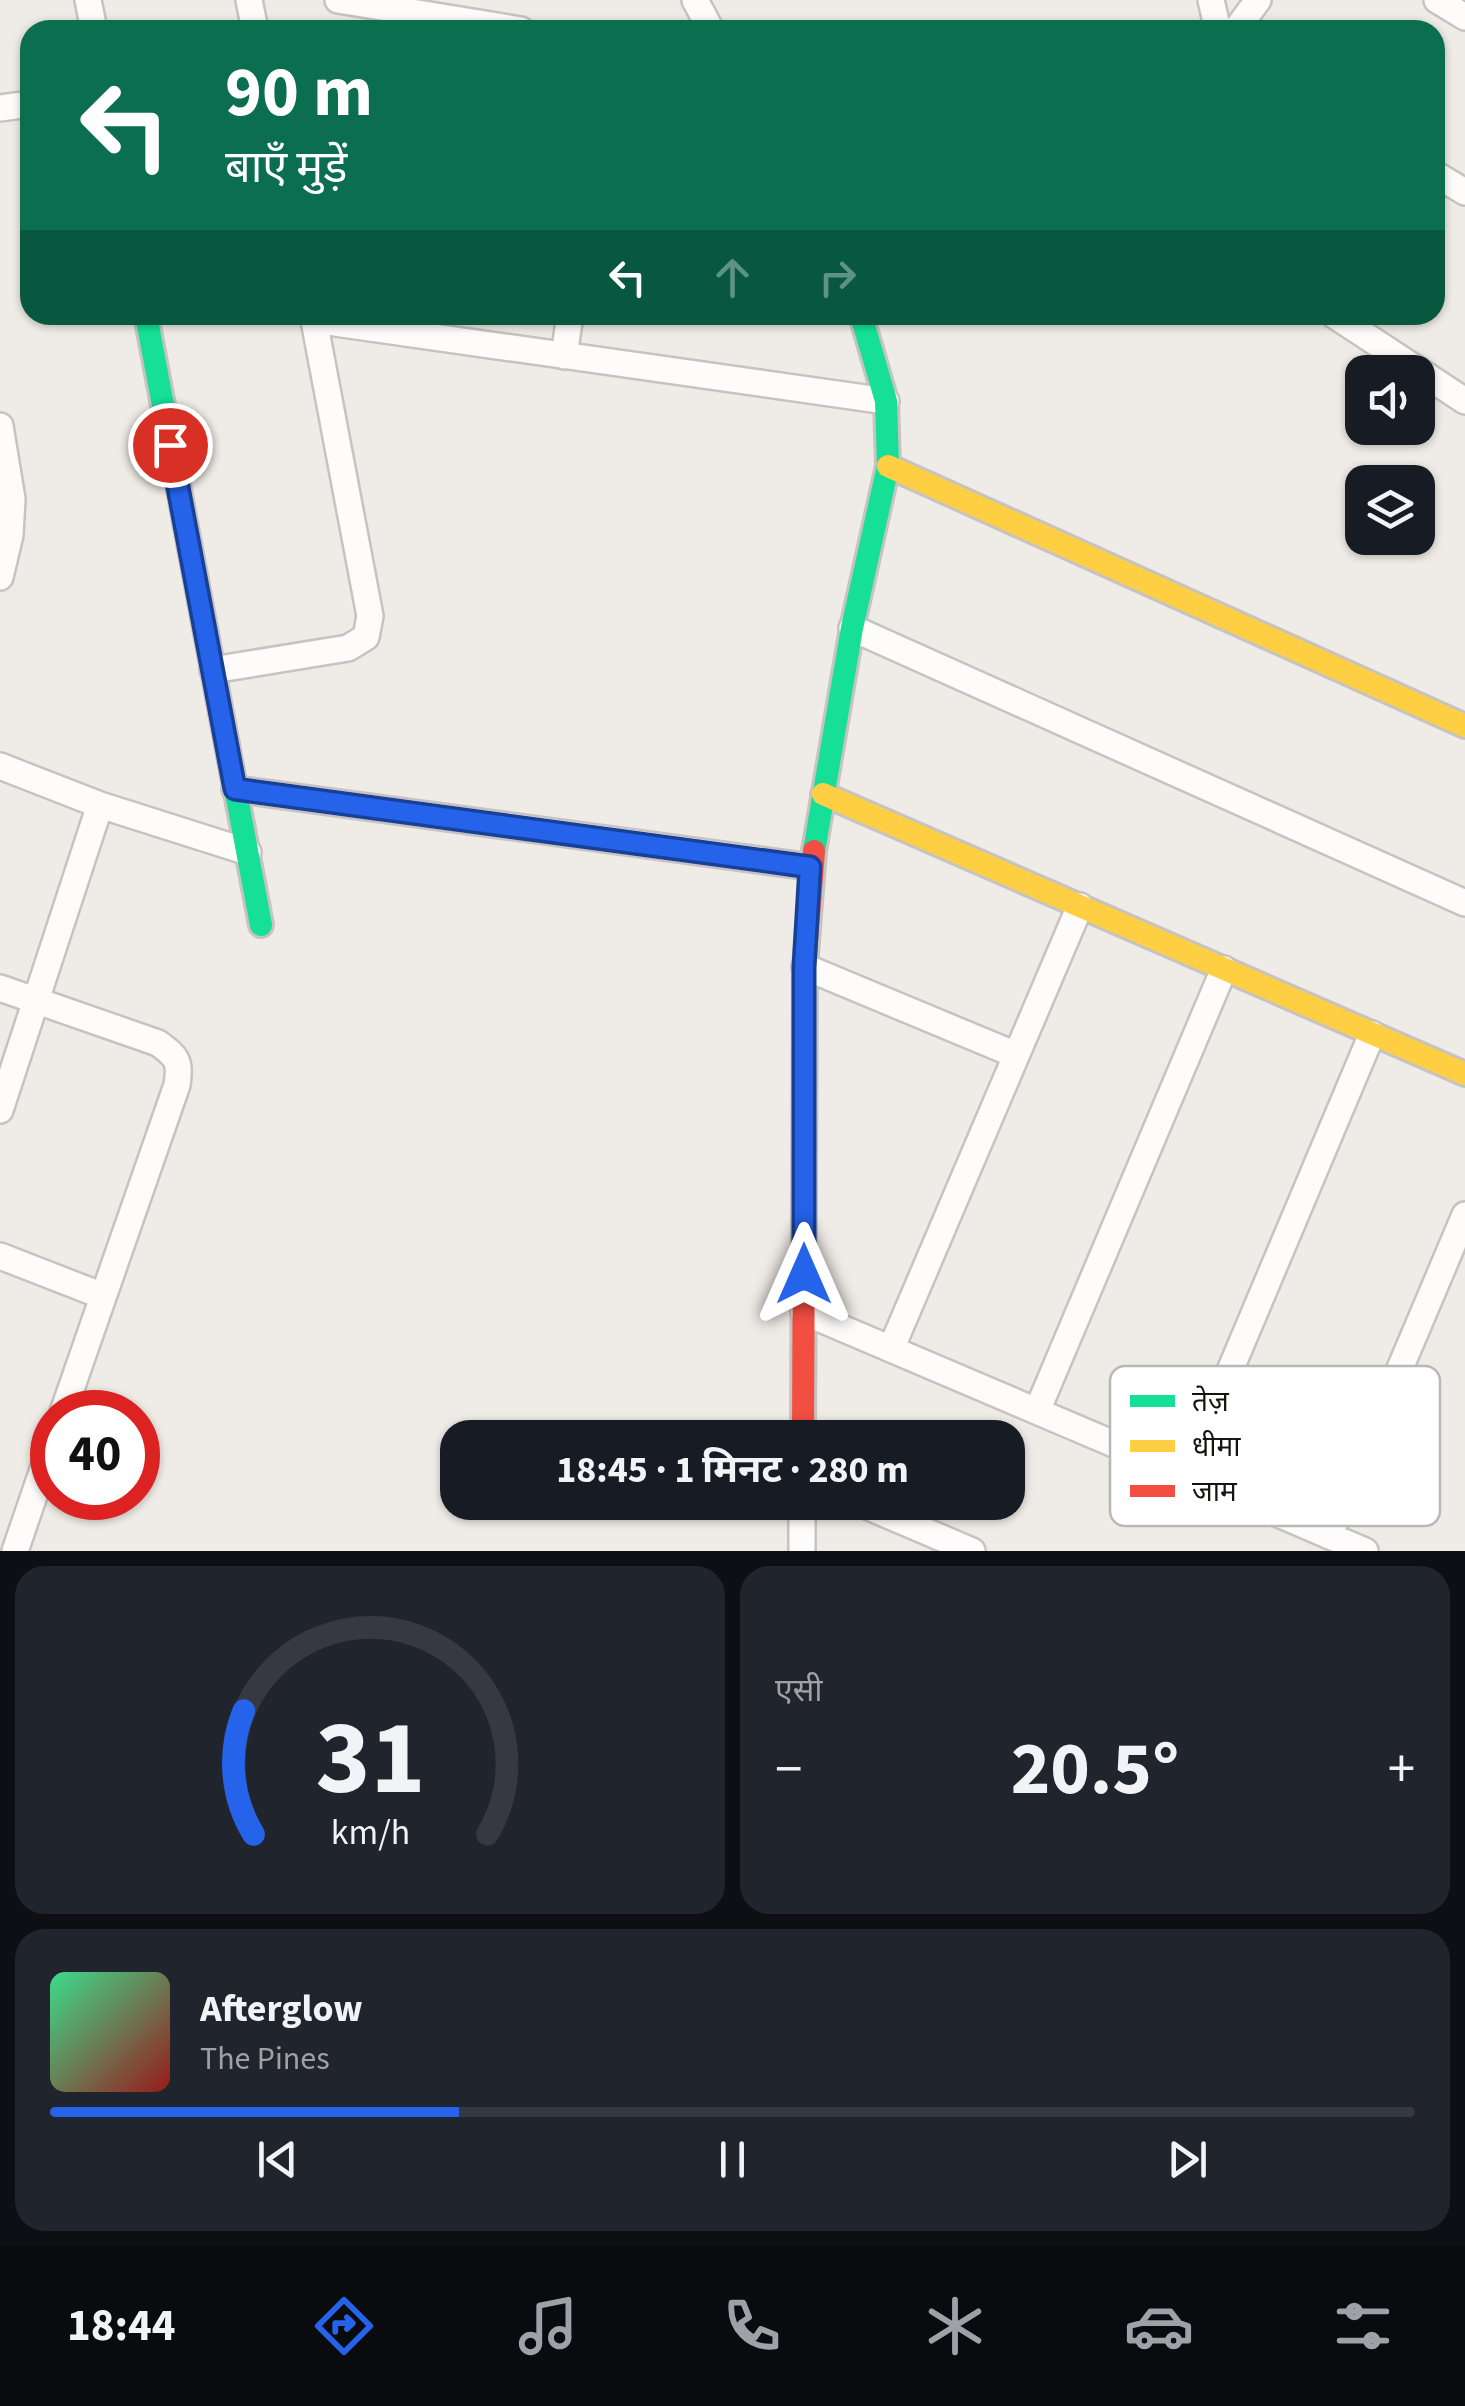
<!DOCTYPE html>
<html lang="hi">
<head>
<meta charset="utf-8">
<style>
	:root { --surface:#171b24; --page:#20242c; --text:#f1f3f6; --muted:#9ea1a6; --line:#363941; --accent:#2563eb }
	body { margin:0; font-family:"Source Sans 3","Noto Sans Devanagari",sans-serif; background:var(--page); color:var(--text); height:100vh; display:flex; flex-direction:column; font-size:38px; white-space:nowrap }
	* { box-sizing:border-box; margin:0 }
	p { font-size:32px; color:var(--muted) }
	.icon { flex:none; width:55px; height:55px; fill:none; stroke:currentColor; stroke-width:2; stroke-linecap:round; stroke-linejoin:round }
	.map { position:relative; height:1551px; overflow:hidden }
	.drawer { display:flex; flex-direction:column; gap:15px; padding:15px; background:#0d0f14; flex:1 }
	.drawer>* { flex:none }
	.banner { position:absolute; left:20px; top:20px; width:1425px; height:305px; border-radius:30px; box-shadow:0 2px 8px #0004; background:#0b6e4f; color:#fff; overflow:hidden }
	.fabs { position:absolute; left:1345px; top:355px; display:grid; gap:20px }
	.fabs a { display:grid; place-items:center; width:90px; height:90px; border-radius:20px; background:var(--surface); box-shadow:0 2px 8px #0004; font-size:50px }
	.speed { position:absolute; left:30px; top:1390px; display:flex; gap:20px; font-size:50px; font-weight:700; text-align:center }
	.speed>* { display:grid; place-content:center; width:130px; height:130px; border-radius:50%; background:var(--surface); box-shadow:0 2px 8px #0004; line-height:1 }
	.speed .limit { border:15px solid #d22; background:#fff; color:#111 }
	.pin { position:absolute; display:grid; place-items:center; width:85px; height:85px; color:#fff; margin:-42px; border:5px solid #fff; border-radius:50%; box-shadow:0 2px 10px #0007 }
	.me { position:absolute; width:110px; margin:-55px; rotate:0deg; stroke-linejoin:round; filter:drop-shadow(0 0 8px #0008) }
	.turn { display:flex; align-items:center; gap:35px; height:210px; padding:0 40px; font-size:45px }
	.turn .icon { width:130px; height:130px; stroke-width:2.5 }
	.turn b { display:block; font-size:70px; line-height:85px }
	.lanes { display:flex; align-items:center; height:95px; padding:0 40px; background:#0003; justify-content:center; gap:50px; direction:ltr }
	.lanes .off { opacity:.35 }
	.big { font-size:75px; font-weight:700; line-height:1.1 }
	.drawer .widget { flex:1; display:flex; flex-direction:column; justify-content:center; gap:15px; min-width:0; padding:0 35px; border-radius:30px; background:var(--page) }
	.drawer .dial { align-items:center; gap:0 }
	.dial svg { height:260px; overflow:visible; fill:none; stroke:var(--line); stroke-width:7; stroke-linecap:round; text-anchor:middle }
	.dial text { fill:var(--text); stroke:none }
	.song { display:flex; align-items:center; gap:30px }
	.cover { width:120px; height:120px; border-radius:15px; background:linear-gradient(135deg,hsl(150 70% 55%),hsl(0 70% 35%)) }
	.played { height:10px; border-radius:5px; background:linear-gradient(90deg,var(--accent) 30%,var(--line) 30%) }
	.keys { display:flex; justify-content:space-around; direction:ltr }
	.heat { display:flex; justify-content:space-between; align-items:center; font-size:55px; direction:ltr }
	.drawer .tiles { flex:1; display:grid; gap:15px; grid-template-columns:1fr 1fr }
	.widget:last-child { grid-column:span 2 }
	.trip { position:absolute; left:440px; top:1420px; width:585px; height:100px; border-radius:30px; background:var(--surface); box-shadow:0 2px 8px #0004; font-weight:700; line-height:100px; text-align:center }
	.tab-bar { display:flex; height:160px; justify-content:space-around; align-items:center; background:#090b0e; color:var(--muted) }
	.tab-bar .icon { width:70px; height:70px }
	.tab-bar .active { color:var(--accent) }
	.tab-bar b { font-size:45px; color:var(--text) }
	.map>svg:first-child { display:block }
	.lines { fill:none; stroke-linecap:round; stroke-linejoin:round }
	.street-casing { stroke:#c6c3c0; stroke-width:30 }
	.fast-casing { stroke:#c6c3c0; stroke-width:28 }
	.slow-casing { stroke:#c6c3c0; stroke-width:28 }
	.jam-casing { stroke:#c6c3c0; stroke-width:28 }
	.street { stroke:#fdfcfb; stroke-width:25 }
	.fast { stroke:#16e098; stroke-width:22 }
	.slow { stroke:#ffcf43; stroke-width:22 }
	.jam { stroke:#f24e42; stroke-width:22 }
	.route-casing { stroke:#184099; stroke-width:25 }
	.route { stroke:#2563eb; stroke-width:18 }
	.key { fill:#fff; stroke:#b9b8b7; stroke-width:2.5 }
	.key-label { font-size:28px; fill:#161410 }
</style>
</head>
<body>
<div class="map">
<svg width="1465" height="1551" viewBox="0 0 1465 1551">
	<rect width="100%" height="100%" fill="#efebe6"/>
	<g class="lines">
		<g class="street-casing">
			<path id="street" d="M 88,0 L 94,30
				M 249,0 L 255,30
				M 338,0 L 521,30
				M 695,0 L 711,30
				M 1211,0 L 1218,30
				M 1437,0 L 1465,17
				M 1236,30 L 1258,0
				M 0,108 L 30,104
				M 1435,174 L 1465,192
				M 1334,315 L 1465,401
				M 314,320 L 886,401
				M 564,356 L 570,315
				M 0,426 L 12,499 L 10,535 L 0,577
				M 852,628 L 1465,903
				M 213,670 L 348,648 L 366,637 L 370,616 L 313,315
				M 0,766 L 100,805 L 248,852
				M 235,789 L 811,867
				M 805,967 L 1016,1055
				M 0,988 L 158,1043 C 177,1057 181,1061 177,1085 L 63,1412
				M 0,1110 L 100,805
				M 0,1256 L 103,1296
				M 804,1312 L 1365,1551
				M 891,1349 L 1080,906
				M 1037,1411 L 1224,969
				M 1186,1475 L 1372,1034
				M 857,1502 L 972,1551
				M 1329,1536 L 1465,1215
				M 15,1551 L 52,1443
				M 802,1551 L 802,1502"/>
		</g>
		<g class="fast-casing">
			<path id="fast" d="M 146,315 L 261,925
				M 814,851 L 852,628 L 888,466 L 886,401 L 861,315"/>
		</g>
		<g class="slow-casing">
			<path id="slow" d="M 888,466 L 1465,726
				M 823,794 L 1465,1074"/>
		</g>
		<g class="jam-casing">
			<path id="jam" d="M 803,1438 L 805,967 L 814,851"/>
		</g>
		<use href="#street" class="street"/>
		<use href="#fast" class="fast"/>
		<use href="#slow" class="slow"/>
		<use href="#jam" class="jam"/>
	</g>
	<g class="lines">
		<g class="route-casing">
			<path id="route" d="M 170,445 L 235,789 L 810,867 L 804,967 L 804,1274"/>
		</g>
		<use href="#route" class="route"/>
	</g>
	<rect x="1110" y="1366" width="330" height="160" rx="15" class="key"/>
	<rect x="1130" y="1395" width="45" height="12" fill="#16e098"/>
	<rect x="1130" y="1440" width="45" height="12" fill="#ffcf43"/>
	<rect x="1130" y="1485" width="45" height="12" fill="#f24e42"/>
	<g class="key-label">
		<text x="1192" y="1411">तेज़</text>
		<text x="1192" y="1456">धीमा</text>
		<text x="1192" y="1501">जाम</text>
	</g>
</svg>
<div class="fabs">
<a><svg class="icon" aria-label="sound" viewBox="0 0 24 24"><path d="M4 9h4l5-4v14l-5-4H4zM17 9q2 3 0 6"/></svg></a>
<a><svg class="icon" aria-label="layers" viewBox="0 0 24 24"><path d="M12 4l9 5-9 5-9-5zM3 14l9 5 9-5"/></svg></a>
</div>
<div class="speed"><div class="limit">40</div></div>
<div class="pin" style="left:170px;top:445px;background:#d93025"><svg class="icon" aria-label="arrive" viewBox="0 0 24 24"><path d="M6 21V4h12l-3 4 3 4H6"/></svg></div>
<svg class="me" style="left:804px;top:1274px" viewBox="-20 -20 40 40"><path d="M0-17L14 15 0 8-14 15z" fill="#2563eb" stroke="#fff" stroke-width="4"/></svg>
<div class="trip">18:45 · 1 मिनट · 280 m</div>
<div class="banner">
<div class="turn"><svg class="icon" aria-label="left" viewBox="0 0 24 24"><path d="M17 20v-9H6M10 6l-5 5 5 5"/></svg><div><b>90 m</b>बाएँ मुड़ें</div></div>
<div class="lanes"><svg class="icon" aria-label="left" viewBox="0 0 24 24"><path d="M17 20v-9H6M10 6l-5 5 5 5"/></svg><svg class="icon off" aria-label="ahead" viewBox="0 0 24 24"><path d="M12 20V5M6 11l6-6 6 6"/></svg><svg class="icon off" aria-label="right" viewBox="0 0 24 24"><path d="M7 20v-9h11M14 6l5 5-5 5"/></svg></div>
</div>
</div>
<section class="drawer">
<div class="tiles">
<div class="widget dial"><svg viewBox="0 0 100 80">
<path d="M14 69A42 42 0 1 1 86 69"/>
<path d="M14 69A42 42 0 0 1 11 31" stroke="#2563eb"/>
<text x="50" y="56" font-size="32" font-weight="700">31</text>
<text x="50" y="72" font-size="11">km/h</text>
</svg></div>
<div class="widget"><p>एसी</p>
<div class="heat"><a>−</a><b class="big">20.5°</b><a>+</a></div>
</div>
<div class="widget">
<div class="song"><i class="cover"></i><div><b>Afterglow</b><p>The Pines</p></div></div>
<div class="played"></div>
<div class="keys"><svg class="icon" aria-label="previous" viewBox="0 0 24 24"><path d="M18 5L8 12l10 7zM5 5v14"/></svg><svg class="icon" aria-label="pause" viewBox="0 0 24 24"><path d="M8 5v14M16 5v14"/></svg><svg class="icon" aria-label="next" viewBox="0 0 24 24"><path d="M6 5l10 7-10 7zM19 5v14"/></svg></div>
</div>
</div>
</section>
<nav class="tab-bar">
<b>18:44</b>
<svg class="icon active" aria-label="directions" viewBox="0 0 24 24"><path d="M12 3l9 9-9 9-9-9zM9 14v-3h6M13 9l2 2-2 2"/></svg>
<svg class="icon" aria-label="music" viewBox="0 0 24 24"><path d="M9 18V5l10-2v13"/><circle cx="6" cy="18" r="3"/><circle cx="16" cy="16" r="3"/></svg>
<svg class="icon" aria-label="phone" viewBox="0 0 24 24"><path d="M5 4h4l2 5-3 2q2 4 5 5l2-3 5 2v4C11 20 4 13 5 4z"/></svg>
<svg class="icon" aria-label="climate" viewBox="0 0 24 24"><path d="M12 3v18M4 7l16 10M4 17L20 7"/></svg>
<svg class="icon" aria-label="car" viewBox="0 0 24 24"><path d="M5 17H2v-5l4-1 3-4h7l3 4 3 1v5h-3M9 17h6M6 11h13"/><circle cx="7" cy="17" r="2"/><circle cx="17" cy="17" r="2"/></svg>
<svg class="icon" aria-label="filters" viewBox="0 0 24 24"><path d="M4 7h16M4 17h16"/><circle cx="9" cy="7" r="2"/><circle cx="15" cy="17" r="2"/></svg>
</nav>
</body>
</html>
